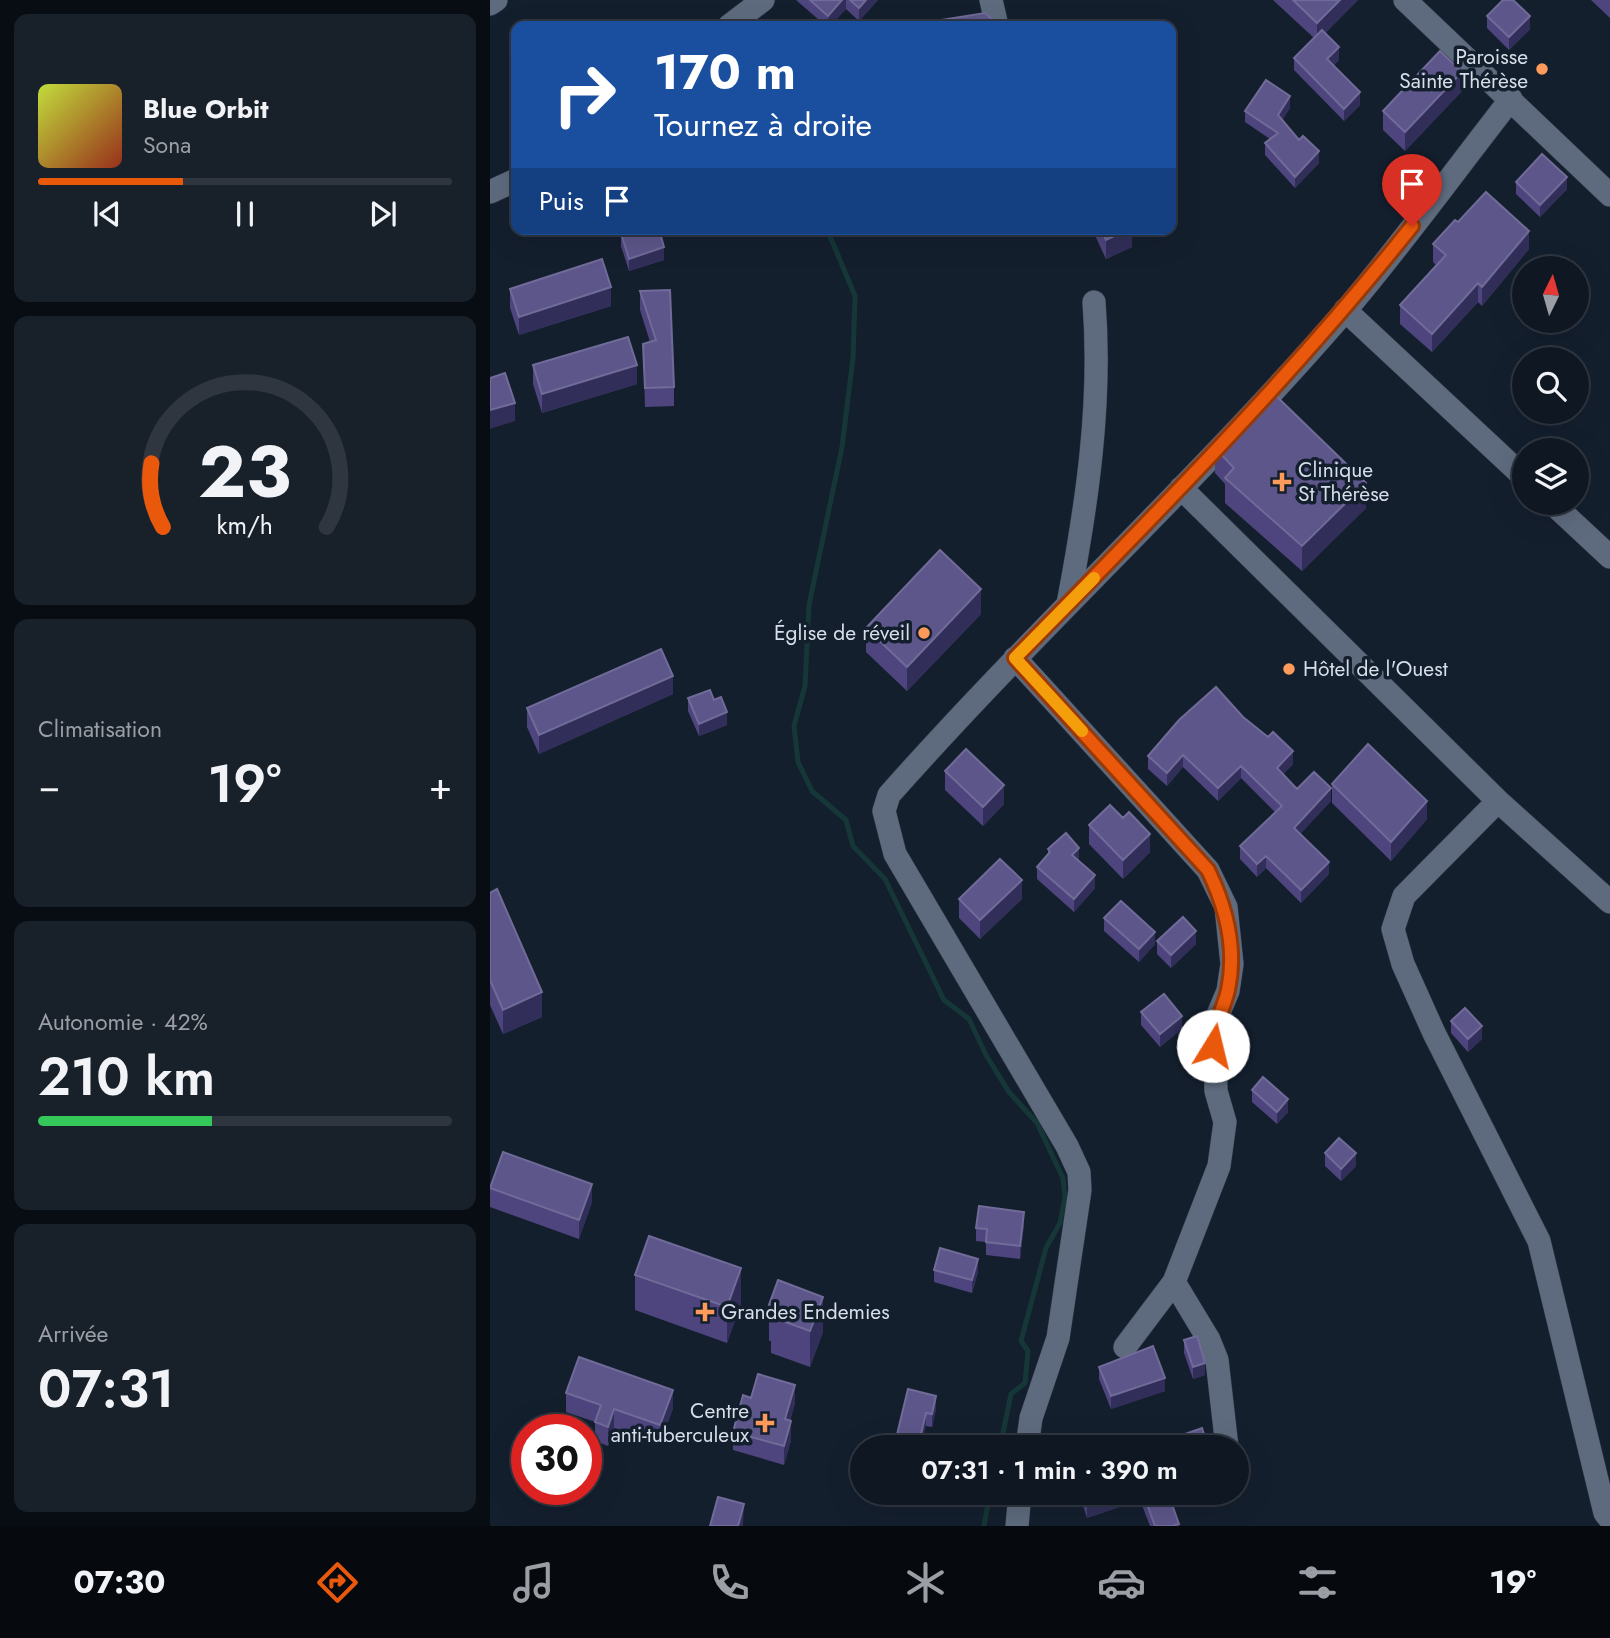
<!DOCTYPE html>
<html lang="fr">
<head>
<meta charset="utf-8">
<style>
	:root { --surface:#0f1722; --page:#18202a; --text:#f1f3f6; --muted:#9b9fa5; --line:#2f3640; --accent:#ea580c }
	body { margin:0; font-family:Jost,sans-serif; background:var(--page); color:var(--text); height:100vh; display:flex; flex-direction:column; font-size:26px; white-space:nowrap }
	* { box-sizing:border-box; margin:0 }
	p { font-size:23px; color:var(--muted) }
	.icon { flex:none; width:38px; height:38px; fill:none; stroke:currentColor; stroke-width:2; stroke-linecap:round; stroke-linejoin:round }
	.map { position:relative; flex:1; overflow:hidden }
	.drawer { display:flex; flex-direction:column; gap:14px; padding:14px; background:#080d13; width:490px }
	.drawer>* { flex:none }
	.hud { position:absolute; left:21px; top:21px; width:665px; height:214px; border-radius:14px; box-shadow:0 7px 28px #0002,0 0 0 2px var(--line); background:#1a4fa0; color:#fff; overflow:hidden }
	.needle { width:46px; rotate:5deg }
	.fabs { position:absolute; left:1022px; top:256px; display:grid; gap:14px }
	.fabs a { display:grid; place-items:center; width:77px; height:77px; border-radius:50%; background:var(--surface); box-shadow:0 7px 28px #0002,0 0 0 2px var(--line); font-size:35px }
	.speed { position:absolute; left:21px; top:1414px; display:flex; gap:14px; font-size:35px; font-weight:700; text-align:center }
	.speed>* { display:grid; place-content:center; width:91px; height:91px; border-radius:50%; background:var(--surface); box-shadow:0 7px 28px #0002,0 0 0 2px var(--line); line-height:1 }
	.speed .limit { border:10px solid #d22; background:#fff; color:#111 }
	.pin { position:absolute; display:grid; place-items:center; width:60px; height:60px; color:#fff; margin:-72px -30px; border-radius:50% 50% 50% 0; rotate:-45deg; box-shadow:0 0 7px #0007 }
	.pin .icon { rotate:45deg }
	.me { position:absolute; width:77px; margin:-38px; rotate:9deg; stroke-linejoin:round; filter:drop-shadow(0 0 5px #0008) }
	.turn { display:flex; align-items:center; gap:24px; height:147px; padding:0 28px; font-size:32px }
	.turn .icon { width:91px; height:91px; stroke-width:2.5 }
	.turn b { display:block; font-size:49px; line-height:60px }
	.then { display:flex; align-items:center; height:66px; padding:0 28px; background:#0003; gap:14px; font-size:26px }
	.big { font-size:52px; font-weight:600; line-height:1.1 }
	.drawer .widget { flex:1; display:flex; flex-direction:column; justify-content:center; gap:10px; min-width:0; padding:0 24px; border-radius:14px; background:var(--page) }
	.drawer .dial { align-items:center; gap:0 }
	.dial svg { height:182px; overflow:visible; fill:none; stroke:var(--line); stroke-width:7; stroke-linecap:round; text-anchor:middle }
	.dial text { fill:var(--text); stroke:none }
	.song { display:flex; align-items:center; gap:21px }
	.cover { width:84px; height:84px; border-radius:10px; background:linear-gradient(135deg,hsl(70 70% 55%),hsl(10 70% 35%)) }
	.played { height:7px; border-radius:4px; background:linear-gradient(90deg,var(--accent) 35%,var(--line) 35%) }
	.keys { display:flex; justify-content:space-around; direction:ltr }
	.heat { display:flex; justify-content:space-between; align-items:center; font-size:38px; direction:ltr }
	.charge { height:10px; border-radius:5px; background:linear-gradient(90deg,#34c759 42%,var(--line) 0) }
	.trip { position:absolute; left:360px; top:1435px; width:399px; height:70px; border-radius:35px; background:var(--surface); box-shadow:0 7px 28px #0002,0 0 0 2px var(--line); font-weight:600; line-height:70px; text-align:center }
	.tab-bar { display:flex; height:112px; justify-content:space-around; align-items:center; background:#06090e; color:var(--muted) }
	.tab-bar .icon { width:49px; height:49px }
	.tab-bar .selected { color:var(--accent) }
	.tab-bar b { font-size:32px; color:var(--text) }
	main { display:flex; flex:1; min-height:0 }
	.map>svg:first-child { display:block }
	.lines { fill:none; stroke-linecap:round; stroke-linejoin:round }
	.stream { stroke:#153737; stroke-width:5 }
	.street-casing { stroke:#353b49; stroke-width:24 }
	.street { stroke:#5e6b7e; stroke-width:23 }
	.wall { fill:#4e457e }
	.shaded-wall { fill:#312f59 }
	.building { fill:#5d568a; stroke:#706b98; stroke-width:2 }
	.route-casing { stroke:#983908; stroke-width:18 }
	.route { stroke:#ea580c; stroke-width:12 }
	.slow { stroke:#f59e0b; stroke-width:12 }
	.poi-dot { fill:#ff9b5a; stroke:#141f2e; stroke-width:2.5 }
	.labels { text-anchor:middle; dominant-baseline:central; stroke-width:7; stroke-linejoin:round; paint-order:stroke }
	.poi-label { font-size:21px; fill:#d6dee9; stroke:#141f2e; text-anchor:end }
</style>
</head>
<body>
<main>
<section class="drawer">
<div class="widget">
<div class="song"><i class="cover"></i><div><b>Blue Orbit</b><p>Sona</p></div></div>
<div class="played"></div>
<div class="keys"><svg class="icon" aria-label="previous" viewBox="0 0 24 24"><path d="M18 5L8 12l10 7zM5 5v14"/></svg><svg class="icon" aria-label="pause" viewBox="0 0 24 24"><path d="M8 5v14M16 5v14"/></svg><svg class="icon" aria-label="next" viewBox="0 0 24 24"><path d="M6 5l10 7-10 7zM19 5v14"/></svg></div>
</div>
<div class="widget dial"><svg viewBox="0 0 100 80">
<path d="M14 69A42 42 0 1 1 86 69"/>
<path d="M14 69A42 42 0 0 1 9 41" stroke="#ea580c"/>
<text x="50" y="56" font-size="32" font-weight="700">23</text>
<text x="50" y="72" font-size="11">km/h</text>
</svg></div>
<div class="widget"><p>Climatisation</p>
<div class="heat"><a>−</a><b class="big">19°</b><a>+</a></div>
</div>
<div class="widget"><p>Autonomie · 42%</p><b class="big">210 km</b><div class="charge"></div></div>
<div class="widget"><p>Arrivée</p><b class="big">07:31</b></div>
</section>
<div class="map">
<svg width="1120" height="1526" viewBox="0 0 1120 1526">
	<rect width="100%" height="100%" fill="#141f2e"/>
	<g class="lines">
		<path class="stream" d="M 337,229 L 365,296 L 363,358 L 352,447 L 319,605 L 315,686 L 304,726 L 308,762 L 322,791 L 356,820 L 363,846 L 395,879 L 454,1000 L 479,1019 L 496,1055 L 519,1092 L 547,1123 L 573,1178 L 575,1197 L 570,1223 L 556,1248 L 531,1341 L 538,1351 L 535,1383 L 521,1394 L 510,1447
			M 494,1526 L 500,1493"/>
		<g class="street-casing">
			<path id="street" d="M 501,0 L 507,26
				M 915,0 L 1120,195
				M 0,4 L 6,0
				M 239,26 L 273,0
				M 0,192 L 26,180
				M 855,310 L 1034,477
				M 691,488 L 1008,801 L 1120,902
				M 1061,502 L 1120,557
				M 578,604 C 597,504 612,403 604,302
				M 525,658 L 718,870 L 736,907 L 742,964 L 738,991 L 724,1024 L 726,1091 L 735,1122 L 729,1166 L 684,1282 L 635,1347
				M 1008,801 L 914,896 L 903,929 L 913,964 L 944,1033 L 1049,1241 L 1115,1513 L 1120,1519
				M 684,1282 L 719,1340 L 727,1360 L 737,1447
				M 537,1447 L 541,1418 L 568,1338 L 590,1190 L 589,1172 L 577,1146 L 405,854 L 394,811 L 399,795 C 546,629 710,479 855,311 C 913,243 966,169 1021,99
				M 527,1526 L 530,1493"/>
		</g>
		<use href="#street" class="street"/>
	</g>
	<path class="wall" d="M 306,0 L 388,0 L 369,21 L 356,9 L 340,26 L 336,26 Z
		M 783,0 L 868,0 L 835,33 L 849,60 L 843,66 L 870,105 L 854,121 L 804,70 L 804,58 L 824,38 Z
		M 1101,0 L 1120,0 L 1120,18 Z
		M 997,16 L 1040,29 L 1019,50 L 997,28 Z
		M 972,91 L 915,151 L 893,130 L 893,111 Z
		M 800,108 L 792,120 L 829,163 L 805,188 L 775,155 L 775,143 L 780,139 L 755,122 L 755,111 Z
		M 1026,182 L 1077,189 L 1050,217 L 1026,194 Z
		M 968,222 L 1039,249 L 992,306 L 988,302 L 942,352 L 910,324 L 910,305 L 946,265 L 943,262 L 943,244 Z
		M 602,229 L 642,229 L 642,247 L 616,259 Z
		M 131,233 L 174,260 L 139,271 L 131,246 Z
		M 20,289 L 121,306 L 29,335 L 20,308 Z
		M 150,291 L 184,387 L 184,406 L 155,407 L 153,344 L 160,342 L 150,310 Z
		M 43,365 L 147,384 L 52,413 L 43,384 Z
		M 725,448 L 876,508 L 812,571 L 735,503 L 735,484 L 725,473 Z
		M 491,614 L 417,691 L 376,652 L 376,628 Z
		M 183,694 L 49,754 L 37,727 L 37,708 Z
		M 198,698 L 224,700 L 237,725 L 209,736 L 198,711 Z
		M 753,717 L 803,764 L 793,774 L 807,789 L 841,801 L 810,834 L 839,874 L 811,903 L 776,868 L 767,877 L 750,859 L 750,846 L 785,812 L 751,778 L 728,801 L 693,767 L 677,786 L 658,769 L 658,756 Z
		M 455,771 L 514,804 L 493,826 L 455,790 Z
		M 842,784 L 937,819 L 901,861 L 842,803 Z
		M 599,825 L 660,852 L 633,879 L 599,844 Z
		M 558,849 L 589,861 L 605,888 L 584,912 L 547,879 L 547,867 L 558,854 Z
		M 0,893 L 52,1017 L 13,1034 L 0,1005 Z
		M 469,899 L 532,899 L 490,939 L 469,918 Z
		M 614,918 L 665,944 L 649,962 L 614,931 Z
		M 667,941 L 706,944 L 681,968 L 667,954 Z
		M 651,1012 L 692,1029 L 670,1047 L 651,1025 Z
		M 961,1021 L 992,1039 L 978,1052 L 961,1033 Z
		M 762,1090 L 798,1112 L 787,1124 L 762,1102 Z
		M 835,1153 L 866,1166 L 851,1181 L 835,1166 Z
		M 0,1188 L 102,1202 L 89,1239 L 0,1207 Z
		M 534,1224 L 530,1259 L 496,1255 L 496,1242 L 486,1241 L 486,1228 Z
		M 444,1270 L 488,1272 L 482,1293 L 444,1282 Z
		M 145,1275 L 251,1304 L 237,1343 L 145,1310 Z
		M 279,1305 L 333,1332 L 320,1367 L 281,1353 L 281,1341 L 279,1341 Z
		M 694,1340 L 715,1375 L 703,1379 L 694,1353 Z
		M 609,1367 L 675,1391 L 621,1409 L 609,1379 Z
		M 418,1389 L 446,1409 L 442,1427 L 436,1426 Z
		M 76,1393 L 183,1408 L 170,1444 L 124,1428 L 118,1446 L 105,1441 L 105,1422 L 76,1412 Z
		M 261,1398 L 305,1403 L 300,1421 L 301,1440 L 294,1465 L 243,1450 L 243,1432 Z
		M 589,1493 L 678,1493 L 689,1526 L 660,1526 L 650,1500 L 597,1518 Z"/>
	<path class="shaded-wall" d="M 352,0 L 356,0 L 356,9 L 340,26 L 338,26 L 338,16 Z
		M 376,0 L 388,0 L 369,21 L 369,8 Z
		M 850,0 L 868,0 L 827,42 L 827,23 Z
		M 1040,16 L 1040,29 L 1019,50 L 1019,37 Z
		M 849,47 L 849,60 L 837,72 L 837,59 Z
		M 972,72 L 972,91 L 915,151 L 915,132 Z
		M 870,92 L 870,105 L 854,121 L 854,109 Z
		M 800,96 L 800,108 L 788,127 L 788,115 Z
		M 829,151 L 829,163 L 805,188 L 805,177 Z
		M 1077,177 L 1077,189 L 1050,217 L 1050,205 Z
		M 639,229 L 642,229 L 642,247 L 616,259 L 616,240 Z
		M 1039,231 L 1039,249 L 992,306 L 992,287 Z
		M 174,247 L 174,260 L 139,271 L 139,259 Z
		M 988,283 L 988,302 L 942,352 L 942,334 Z
		M 121,287 L 121,306 L 29,335 L 29,317 Z
		M 147,365 L 147,384 L 52,413 L 52,394 Z
		M 25,403 L 25,421 L 0,429 L 0,410 Z
		M 876,483 L 876,508 L 812,571 L 812,546 Z
		M 491,589 L 491,614 L 417,691 L 417,667 Z
		M 183,676 L 183,694 L 49,754 L 49,735 Z
		M 237,712 L 237,725 L 209,736 L 209,724 Z
		M 803,751 L 803,764 L 787,780 L 787,768 Z
		M 693,755 L 693,767 L 677,786 L 677,773 Z
		M 751,766 L 751,778 L 728,801 L 728,788 Z
		M 514,785 L 514,804 L 493,826 L 493,807 Z
		M 841,788 L 841,801 L 804,841 L 804,828 Z
		M 937,801 L 937,819 L 901,861 L 901,842 Z
		M 660,834 L 660,852 L 633,879 L 633,860 Z
		M 589,848 L 589,861 L 582,867 L 582,855 Z
		M 776,856 L 776,868 L 767,877 L 767,864 Z
		M 839,862 L 839,874 L 811,903 L 811,890 Z
		M 605,875 L 605,888 L 584,912 L 584,899 Z
		M 532,880 L 532,899 L 490,939 L 490,920 Z
		M 706,931 L 706,944 L 681,968 L 681,955 Z
		M 665,932 L 665,944 L 649,962 L 649,949 Z
		M 52,992 L 52,1017 L 13,1034 L 13,1010 Z
		M 692,1016 L 692,1029 L 670,1047 L 670,1034 Z
		M 992,1026 L 992,1039 L 978,1052 L 978,1039 Z
		M 798,1099 L 798,1112 L 787,1124 L 787,1112 Z
		M 866,1153 L 866,1166 L 851,1181 L 851,1169 Z
		M 102,1184 L 102,1202 L 89,1239 L 89,1220 Z
		M 534,1212 L 534,1224 L 530,1259 L 530,1246 Z
		M 488,1259 L 488,1272 L 482,1293 L 482,1280 Z
		M 251,1268 L 251,1304 L 237,1343 L 237,1307 Z
		M 333,1297 L 333,1332 L 320,1367 L 320,1331 Z
		M 715,1363 L 715,1375 L 703,1379 L 703,1367 Z
		M 675,1378 L 675,1391 L 621,1409 L 621,1396 Z
		M 305,1385 L 305,1403 L 295,1438 L 295,1419 Z
		M 183,1390 L 183,1408 L 170,1444 L 170,1425 Z
		M 446,1396 L 446,1409 L 442,1427 L 442,1414 Z
		M 124,1409 L 124,1428 L 118,1446 L 118,1427 Z
		M 436,1413 L 436,1426 L 431,1447 L 428,1447 Z
		M 301,1421 L 301,1440 L 294,1465 L 294,1446 Z
		M 627,1493 L 650,1493 L 650,1500 L 597,1518 L 597,1503 Z
		M 254,1504 L 253,1526 L 248,1526 Z"/>
	<path class="building" d="M 320,0 L 352,0 L 338,16 Z
		M 360,0 L 376,0 L 369,8 Z
		M 803,0 L 850,0 L 827,23 Z
		M 1013,0 L 1023,0 L 1040,16 L 1019,37 L 997,16 Z
		M 495,13 L 504,21 L 505,26 L 433,26 L 432,23 Z
		M 832,30 L 849,47 L 837,59 L 870,92 L 854,109 L 804,58 Z
		M 950,51 L 972,72 L 915,132 L 893,111 Z
		M 776,80 L 800,96 L 788,115 L 809,140 L 813,136 L 829,151 L 805,177 L 775,143 L 788,133 L 755,111 Z
		M 1052,154 L 1077,177 L 1050,205 L 1026,182 Z
		M 996,192 L 1039,231 L 992,287 L 988,283 L 942,334 L 910,305 L 956,255 L 943,244 L 965,220 L 968,222 Z
		M 144,229 L 169,229 L 174,247 L 139,259 L 131,233 Z
		M 611,229 L 639,229 L 616,240 Z
		M 112,259 L 121,287 L 29,317 L 20,289 Z
		M 180,290 L 184,387 L 155,388 L 153,344 L 166,340 L 150,291 Z
		M 138,337 L 147,365 L 52,394 L 43,365 Z
		M 15,373 L 25,403 L 0,410 L 0,378 Z
		M 780,390 L 876,483 L 812,546 L 735,478 L 744,468 L 725,448 Z
		M 450,550 L 491,589 L 417,667 L 376,628 Z
		M 171,649 L 183,676 L 49,735 L 37,708 Z
		M 726,687 L 753,717 L 778,737 L 783,732 L 803,751 L 787,768 L 807,789 L 824,772 L 841,788 L 804,828 L 839,862 L 811,890 L 776,856 L 767,864 L 750,846 L 792,806 L 751,766 L 728,788 L 693,755 L 677,773 L 658,756 L 689,720 Z
		M 220,690 L 224,700 L 231,697 L 237,712 L 209,724 L 198,698 Z
		M 878,744 L 937,801 L 901,842 L 842,784 Z
		M 476,749 L 514,785 L 493,807 L 455,771 Z
		M 620,805 L 633,818 L 639,812 L 660,834 L 633,860 L 599,825 Z
		M 576,833 L 589,848 L 582,855 L 605,875 L 584,899 L 547,867 L 560,852 L 558,849 Z
		M 510,859 L 532,880 L 490,920 L 469,899 Z
		M 7,889 L 52,992 L 13,1010 L 0,980 L 0,893 Z
		M 631,901 L 665,932 L 649,949 L 614,918 Z
		M 693,917 L 706,931 L 681,955 L 667,941 Z
		M 674,994 L 692,1016 L 670,1034 L 651,1012 Z
		M 975,1008 L 992,1026 L 978,1039 L 961,1021 Z
		M 773,1077 L 798,1099 L 787,1112 L 762,1090 Z
		M 849,1138 L 866,1153 L 851,1169 L 835,1153 Z
		M 13,1152 L 102,1184 L 89,1220 L 0,1188 Z
		M 489,1206 L 534,1212 L 530,1246 L 496,1242 L 497,1229 L 486,1228 Z
		M 159,1236 L 251,1268 L 237,1307 L 145,1275 Z
		M 450,1248 L 488,1259 L 482,1280 L 444,1270 Z
		M 288,1280 L 333,1297 L 320,1331 L 281,1317 L 285,1307 L 279,1305 Z
		M 707,1336 L 715,1363 L 703,1367 L 694,1340 Z
		M 663,1346 L 675,1378 L 621,1396 L 609,1367 Z
		M 89,1357 L 183,1390 L 170,1425 L 124,1409 L 118,1427 L 105,1422 L 111,1405 L 76,1393 Z
		M 268,1374 L 305,1385 L 295,1419 L 301,1421 L 294,1446 L 243,1432 L 253,1395 L 261,1398 Z
		M 418,1389 L 446,1396 L 442,1414 L 436,1413 L 428,1447 L 404,1447 Z
		M 712,1428 L 718,1447 L 658,1447 Z
		M 594,1493 L 627,1493 L 597,1503 Z
		M 653,1493 L 678,1493 L 689,1524 L 682,1526 L 665,1526 Z
		M 228,1497 L 254,1504 L 248,1526 L 220,1526 Z"/>
	<g class="lines">
		<g class="route-casing">
			<path id="route" d="M 723,1046 C 724,1021 733,1012 738,990 C 747,948 736,907 718,870 L 525,658 C 662,518 800,379 922,226"/>
		</g>
		<use href="#route" class="route"/>
		<path class="slow" d="M 592,731 L 525,658 L 604,578"/>
	</g>
	<g class="poi-dot">
		<circle cx="1052" cy="69" r="7"/>
		<path d="M788.5 471.5h7v7h7v7h-7v7h-7v-7h-7v-7h7z"/>
		<circle cx="434" cy="633" r="7"/>
		<circle cx="799" cy="669" r="7"/>
		<path d="M211.5 1301.5h7v7h7v7h-7v7h-7v-7h-7v-7h7z"/>
		<path d="M271.5 1412.5h7v7h7v7h-7v7h-7v-7h-7v-7h7z"/>
	</g>
	<g class="labels">
		<g class="poi-label">
			<text x="1038" y="57">Paroisse<tspan x="1038" dy="24">Sainte Thérèse</tspan></text>
			<text x="808" y="470" text-anchor="start">Clinique<tspan x="808" dy="24">St Thérèse</tspan></text>
			<text x="420" y="633">Église de réveil</text>
			<text x="813" y="669" text-anchor="start">Hôtel de l'Ouest</text>
			<text x="231" y="1312" text-anchor="start">Grandes Endemies</text>
			<text x="259" y="1411">Centre<tspan x="259" dy="24">anti-tuberculeux</tspan></text>
		</g>
	</g>
</svg>
<div class="fabs">
<a><svg class="needle" viewBox="-14 -14 28 28"><path d="M0-13l5 13h-10z" fill="#e53935"/><path d="M0 13l5-13h-10z" fill="#9b9fa5"/></svg></a>
<a><svg class="icon" aria-label="search" viewBox="0 0 24 24"><circle cx="10" cy="10" r="6"/><path d="M15 15l6 6"/></svg></a>
<a><svg class="icon" aria-label="layers" viewBox="0 0 24 24"><path d="M12 4l9 5-9 5-9-5zM3 14l9 5 9-5"/></svg></a>
</div>
<div class="speed"><div class="limit">30</div></div>
<div class="pin" style="left:922px;top:226px;background:#d93025"><svg class="icon" aria-label="arrive" viewBox="0 0 24 24"><path d="M6 21V4h12l-3 4 3 4H6"/></svg></div>
<svg class="me" style="left:723px;top:1046px" viewBox="-20 -20 40 40"><circle r="19" fill="#fff"/><path d="M0-13L10 11 0 6-10 11z" fill="#ea580c"/></svg>
<div class="trip">07:31 · 1 min · 390 m</div>
<div class="hud">
<div class="turn"><svg class="icon" aria-label="right" viewBox="0 0 24 24"><path d="M7 20v-9h11M14 6l5 5-5 5"/></svg><div><b>170 m</b>Tournez à droite</div></div>
<div class="then">Puis<svg class="icon" aria-label="arrive" viewBox="0 0 24 24"><path d="M6 21V4h12l-3 4 3 4H6"/></svg></div>
</div>
</div>
</main>
<nav class="tab-bar">
<b>07:30</b>
<svg class="icon selected" aria-label="directions" viewBox="0 0 24 24"><path d="M12 3l9 9-9 9-9-9zM9 14v-3h6M13 9l2 2-2 2"/></svg>
<svg class="icon" aria-label="music" viewBox="0 0 24 24"><path d="M9 18V5l10-2v13"/><circle cx="6" cy="18" r="3"/><circle cx="16" cy="16" r="3"/></svg>
<svg class="icon" aria-label="phone" viewBox="0 0 24 24"><path d="M5 4h4l2 5-3 2q2 4 5 5l2-3 5 2v4C11 20 4 13 5 4z"/></svg>
<svg class="icon" aria-label="climate" viewBox="0 0 24 24"><path d="M12 3v18M4 7l16 10M4 17L20 7"/></svg>
<svg class="icon" aria-label="car" viewBox="0 0 24 24"><path d="M5 17H2v-5l4-1 3-4h7l3 4 3 1v5h-3M9 17h6M6 11h13"/><circle cx="7" cy="17" r="2"/><circle cx="17" cy="17" r="2"/></svg>
<svg class="icon" aria-label="filters" viewBox="0 0 24 24"><path d="M4 7h16M4 17h16"/><circle cx="9" cy="7" r="2"/><circle cx="15" cy="17" r="2"/></svg>
<b>19°</b>
</nav>
</body>
</html>
